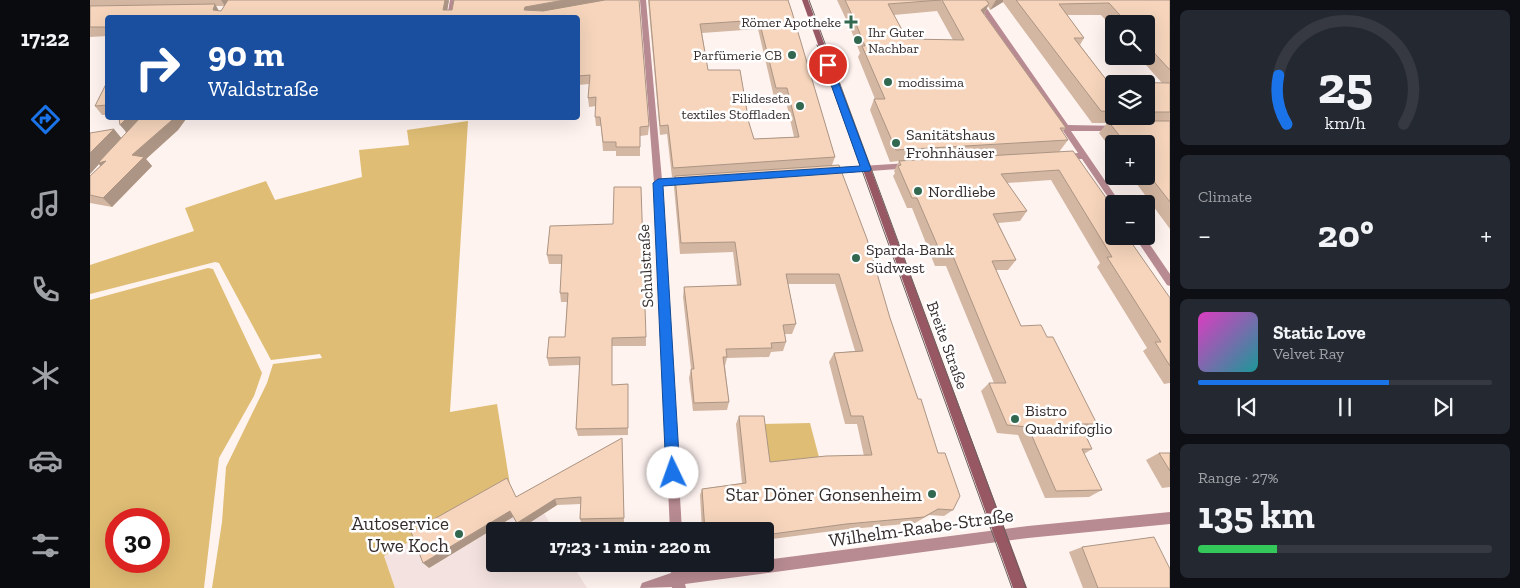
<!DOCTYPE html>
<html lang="en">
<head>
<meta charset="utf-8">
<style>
  body { margin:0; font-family:"Zilla Slab",serif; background:#242831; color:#f1f3f6; height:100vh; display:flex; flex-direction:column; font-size:19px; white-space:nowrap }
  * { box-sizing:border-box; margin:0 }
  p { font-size:16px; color:#9ea1a6 }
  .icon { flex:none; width:28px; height:28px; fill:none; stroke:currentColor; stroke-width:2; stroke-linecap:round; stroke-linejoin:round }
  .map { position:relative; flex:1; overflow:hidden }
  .details { display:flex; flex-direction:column; gap:10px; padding:10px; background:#0d0f14; width:350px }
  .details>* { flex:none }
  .top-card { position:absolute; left:15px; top:15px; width:475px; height:105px; border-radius:5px; box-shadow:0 5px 20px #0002; background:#1a4fa0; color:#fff; overflow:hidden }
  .controls { position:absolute; left:1015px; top:15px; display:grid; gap:10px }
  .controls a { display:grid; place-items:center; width:50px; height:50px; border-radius:5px; background:#171b24; box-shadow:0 5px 20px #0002; font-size:25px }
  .speed { position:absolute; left:15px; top:508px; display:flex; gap:10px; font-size:25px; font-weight:700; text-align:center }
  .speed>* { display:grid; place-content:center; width:65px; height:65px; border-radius:50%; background:#171b24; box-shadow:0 5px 20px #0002; line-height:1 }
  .speed .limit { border:8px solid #d22; background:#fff; color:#111 }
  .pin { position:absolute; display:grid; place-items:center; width:42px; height:42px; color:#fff; margin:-21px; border:2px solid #fff; border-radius:50%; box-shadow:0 1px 5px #0007 }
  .me { position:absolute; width:55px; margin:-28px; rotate:357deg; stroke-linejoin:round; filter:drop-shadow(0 0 4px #0008) }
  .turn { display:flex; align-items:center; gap:18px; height:105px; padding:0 20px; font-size:22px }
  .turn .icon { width:65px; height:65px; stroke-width:2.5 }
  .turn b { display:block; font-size:35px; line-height:42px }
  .big { font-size:38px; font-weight:700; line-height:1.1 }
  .details .widget { flex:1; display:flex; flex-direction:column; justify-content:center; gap:8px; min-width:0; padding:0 18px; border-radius:8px; background:#242831 }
  .details .dial { align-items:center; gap:0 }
  .dial svg { height:130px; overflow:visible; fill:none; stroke:#363941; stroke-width:7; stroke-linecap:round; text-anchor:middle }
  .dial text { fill:#f1f3f6; stroke:none }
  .song { display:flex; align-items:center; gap:15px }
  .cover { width:60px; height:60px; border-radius:8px; background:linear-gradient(135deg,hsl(310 70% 55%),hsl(180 70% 35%)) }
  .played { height:5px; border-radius:2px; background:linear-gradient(90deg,#1a73e8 65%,#363941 65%) }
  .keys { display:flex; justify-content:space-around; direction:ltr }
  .heat { display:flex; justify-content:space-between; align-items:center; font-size:28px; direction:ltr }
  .charge { height:8px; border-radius:4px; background:linear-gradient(90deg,#34c759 27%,#363941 0) }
  .trip { position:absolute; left:396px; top:522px; width:288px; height:50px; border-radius:5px; background:#171b24; box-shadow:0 5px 20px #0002; font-weight:700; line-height:50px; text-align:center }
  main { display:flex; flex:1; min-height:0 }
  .tab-bar { display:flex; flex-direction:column; width:90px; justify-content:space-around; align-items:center; background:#090b0e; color:#9ea1a6 }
  .tab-bar .icon { width:35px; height:35px }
  .tab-bar .on { color:#1a73e8 }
  .tab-bar b { font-size:22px; color:#f1f3f6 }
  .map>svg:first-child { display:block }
  .built { fill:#f3e2df }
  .green { fill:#dfbd75; fill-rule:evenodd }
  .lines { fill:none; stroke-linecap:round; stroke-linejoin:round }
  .minor { fill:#b88b92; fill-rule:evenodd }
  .secondary { fill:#975763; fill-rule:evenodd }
  .tram { stroke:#6a615f; stroke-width:1 }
  .wall { fill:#d4b7a2; fill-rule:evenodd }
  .shaded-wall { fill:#ac9584 }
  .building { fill:#f6d5bc; stroke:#ac9584; fill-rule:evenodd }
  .route { fill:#1a73e8; stroke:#114b97 }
  .poi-dot { fill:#31684f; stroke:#fff; stroke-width:2 }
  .labels { text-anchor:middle; stroke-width:5; stroke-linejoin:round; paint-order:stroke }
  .far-poi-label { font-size:14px; fill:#362e2d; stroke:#fff; text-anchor:end }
  .poi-label { font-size:16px; fill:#362e2d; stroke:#fff; text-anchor:start }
  .street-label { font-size:16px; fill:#362e2d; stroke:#fff }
  .near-poi-label { font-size:19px; fill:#362e2d; stroke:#fff; text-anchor:end }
  .near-street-label { font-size:19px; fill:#362e2d; stroke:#fff }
</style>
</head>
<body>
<main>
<nav class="tab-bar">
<b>17:22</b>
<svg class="icon on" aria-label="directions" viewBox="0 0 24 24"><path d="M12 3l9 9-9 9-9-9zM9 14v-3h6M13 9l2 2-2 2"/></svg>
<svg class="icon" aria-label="music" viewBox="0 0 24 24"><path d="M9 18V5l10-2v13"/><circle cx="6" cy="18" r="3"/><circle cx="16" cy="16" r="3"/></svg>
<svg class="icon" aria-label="phone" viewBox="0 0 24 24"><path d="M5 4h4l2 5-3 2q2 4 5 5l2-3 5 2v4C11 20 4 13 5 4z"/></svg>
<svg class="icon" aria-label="climate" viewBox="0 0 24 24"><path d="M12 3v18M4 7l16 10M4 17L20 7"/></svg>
<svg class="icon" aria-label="car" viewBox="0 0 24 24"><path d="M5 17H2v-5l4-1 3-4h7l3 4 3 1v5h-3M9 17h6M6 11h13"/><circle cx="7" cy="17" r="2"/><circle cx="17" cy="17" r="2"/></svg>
<svg class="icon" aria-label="filters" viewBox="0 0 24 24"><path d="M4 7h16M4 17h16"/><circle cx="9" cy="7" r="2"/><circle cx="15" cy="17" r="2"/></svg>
</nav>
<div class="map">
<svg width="1080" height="588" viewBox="0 0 1080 588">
  <rect width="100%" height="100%" fill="#fff3f0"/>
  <!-- built -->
  <path class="built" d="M420 485 429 503 444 495 464 531H405V564H482L497 588H305L294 556Z"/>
  <!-- green -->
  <g class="green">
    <path d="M378 121 360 412 407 404 420 485 294 556 305 588H122L132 522 136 467 177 383 183 364 232 358 230 354 181 360 129 263 125 262 0 294V265L104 231 95 208 176 181 185 200 272 177 269 150 319 145 317 130Z"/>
    <path d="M118 268 123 269 172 373 164 396 129 458 114 588H0V300ZM26 519H69V561H26Z"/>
    <path d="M720 423 730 461 676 469 671 424Z"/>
  </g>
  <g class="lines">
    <!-- minor -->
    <g class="minor">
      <path d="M360 0H366L363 18H357Z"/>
      <path d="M550 0H556L572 180 597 178 601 181 597 184 572 186 592 531H580L564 183Z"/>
      <path d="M885 0H891L978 125 1030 126V130L1027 131H981L1031 204H1024V206L992 159H970V155L988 153Z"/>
      <path d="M819 163 822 164V168L739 174 735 171 739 168Z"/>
      <path d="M1044 236H1054L1080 274V286L1077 285Z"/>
      <path d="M1080 512V524L938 538 595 584 596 588H582V587L550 588 552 583 581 573 580 564H594V570L646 564H675V560L938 526Z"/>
    </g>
    <!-- secondary -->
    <path class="secondary" d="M712 0H718L937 588H923Z"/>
    <!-- tram -->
    <g class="tram">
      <path d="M719 0 936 588"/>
      <path d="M727 45 922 588"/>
    </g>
  </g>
  <!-- wall -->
  <g class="wall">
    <path d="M0 0H359L357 10 549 0 559 126 558 135 550 136V156H526V151H513L511 126H506L505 117 506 106 499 107 498 98 499 84 488 85V18H18V36L0 37ZM126 6H134L131 11H129Z"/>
    <path d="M558 0H698L745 157 742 165 800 318 863 510 854 516 839 515 825 523 750 530 675 540V531H612L610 495 612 489 652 483 646 424 649 416 680 462 774 456 767 424H755L739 362 744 353 765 351 745 284H698L706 324 702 334H695L696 342 693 351 681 352 679 357 637 358 635 366 639 402 637 410 603 411 599 378 601 369 593 297 594 287 647 285 643 252 590 254 584 187V177H582L577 134 570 135ZM668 29 684 97H695L704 137 664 139 659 123 618 70 612 33Z"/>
    <path d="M747 0H1080V229L1041 176H1056V144H1024V153L1009 133 1017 123H1002L913 2 900 10 898 6 894 14 976 128 972 132 978 140 969 152 983 151 1046 242 1043 245 1080 298V383L1074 384 1053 351 1057 348 1007 267 1010 263 961 180 917 183 937 211 930 221 908 223 926 260 918 270H906L931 326 1007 424 995 431H994L1002 449 994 454 1012 490 999 497 955 498 928 435 907 433 891 391 899 383H904L856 266H845L822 208H817L803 176 805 173 804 171 809 161 800 162 780 110 784 99H785L768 57 770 53 761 30ZM847 11 863 40 817 39 804 15ZM977 15H1011L1024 29V24H1056V56H1048L1072 83 1018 82 990 45 994 38ZM1024 84H1056V116H1024Z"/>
    <path d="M18 80V115H12L5 106Z"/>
    <path d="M29 118H117L96 119 88 130 56 159 62 166 22 207 0 203V176L10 166 9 164 0 174V133L31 138 36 133Z"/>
    <path d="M460 226 556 337V346H522V385L538 384V435L488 436 486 429 490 365 459 366 457 358 475 337 477 302H471L470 293 472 264H459L457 255Z"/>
    <path d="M532 438 534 523 492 525 490 519 491 504 467 505 430 529 423 517 339 568 426 497Z"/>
    <path d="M1069 453H1080V487L1072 488 1056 460Z"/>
    <path d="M992 547 1080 588H993L979 552Z"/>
  </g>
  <!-- shaded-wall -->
  <g class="shaded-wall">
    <path d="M131 0H140L135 6Z"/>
    <path d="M355 0H359L356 18 353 10Z"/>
    <path d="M474 0H522L437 16 434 10 435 7Z"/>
    <path d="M906 0H913V2L900 10Z"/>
    <path d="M125 4 130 13 123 10Z"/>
    <path d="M899 4 893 15 891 10Z"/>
    <path d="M37 118H53L38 134 30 125Z"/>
    <path d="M84 118H95L96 119 88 130 56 159 62 166 22 207 13 198 42 155Z"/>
    <path d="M24 129 33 140 16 161V172L9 164 0 174V153Z"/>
    <path d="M465 499 467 505 430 529 427 523Z"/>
    <path d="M420 511 423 517 339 568 333 563Z"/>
  </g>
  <!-- building -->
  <g class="building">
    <path d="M138 0H355L353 10H362L364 0H474L435 7 434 10 453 11 515 0H549L559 126 550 127V147H526V142H513L510 117H505L506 97 498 98 500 75 488 76V18H18V27H0V6L125 4 123 10 131 11Z"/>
    <path d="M559 0H698L702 12 745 157 583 168 578 125 570 126ZM669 20 686 88H697L709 137 664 139 659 123 650 70H618L610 24Z"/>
    <path d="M755 0H851L798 4 817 39 874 40 852 0H896L899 4 891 10 976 128H970L978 140 806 150 784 99H795L772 46H775L764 19Z"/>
    <path d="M926 0H1080V70L1056 44V24H1038L1019 3 969 4 994 38H984L1018 82 1080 83V112H1056V84H1024V112L1011 111Z"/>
    <path d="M18 80V105L5 106Z"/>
    <path d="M29 118H37L30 125Z"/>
    <path d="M50 118H84L81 121 42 155 54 157 13 198 0 195V176L16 161 8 163Z"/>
    <path d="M1018 121H1080V202L1056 171V144H1036Z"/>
    <path d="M24 129 0 153V133Z"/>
    <path d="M983 151 1024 209V236H1042L1046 242H1041L1080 298V366L1065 342H1071L1017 257H1022L969 170 911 174 937 211 903 214 926 260 902 261 931 326 951 325 957 337H963L1007 424H990L1002 449H992L1012 490 966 491 938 427 917 425 899 383H916L898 341 863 256H852L827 198H822L808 166 811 165 809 161Z"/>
    <path d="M749 165 777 239 800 318 828 399H831L848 453H855L870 496 863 510 848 509 834 517 756 524 675 535V531H615L612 489 656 483 649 416H674L680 462 736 456 782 455 773 416H761L744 353 773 351 749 274H696L706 324 693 325 696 342 681 343 682 348 636 349 637 357H633L639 402 604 403 601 369H604L594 287 651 285 645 242 591 243 585 176Z"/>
    <path d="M524 187H551L556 337 522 338V385L538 384V428L486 429 490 357 457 358 459 337H475L478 293H470L472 255H457L460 226 523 224Z"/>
    <path d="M532 438 534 518 490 519 491 497 465 499 427 523 420 511 333 563 321 532 417 478 426 497Z"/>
    <path d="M1069 453H1080V471Z"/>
    <path d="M1064 537 1080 569V588H1008L992 547Z"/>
  </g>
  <!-- route -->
  <path class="route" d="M738 62 742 65 781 169 780 171 573 186 590 473 588 478 583 480 578 478 576 473 563 183 568 179 770 166 734 65Z"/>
  <!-- markers -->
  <g class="poi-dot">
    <path d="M758.5 14.5h5v5h5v5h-5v5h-5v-5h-5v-5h5z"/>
    <circle cx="768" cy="40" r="5"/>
    <circle cx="702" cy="55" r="5"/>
    <circle cx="798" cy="82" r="5"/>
    <circle cx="710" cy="106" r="5"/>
    <circle cx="806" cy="143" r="5"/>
    <circle cx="828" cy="191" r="5"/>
    <circle cx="766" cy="258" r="5"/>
    <circle cx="925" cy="419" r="5"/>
    <circle cx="842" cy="494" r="5"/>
    <circle cx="369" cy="534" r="5"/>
  </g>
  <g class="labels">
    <!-- far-poi labels -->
    <g class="far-poi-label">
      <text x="751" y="27">Römer Apotheke</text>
      <text x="778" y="37" text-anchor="start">Ihr Guter<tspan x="778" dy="16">Nachbar</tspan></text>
      <text x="692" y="60">Parfümerie CB</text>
      <text x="808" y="87" text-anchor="start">modissima</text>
      <text x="700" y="103">Filideseta<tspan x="700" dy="16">textiles Stoffladen</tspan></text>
    </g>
    <!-- poi labels -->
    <g class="poi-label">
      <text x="816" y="140">Sanitätshaus<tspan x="816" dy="18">Frohnhäuser</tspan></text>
      <text x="838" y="197">Nordliebe</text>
      <text x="776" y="255">Sparda-Bank<tspan x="776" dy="18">Südwest</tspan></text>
      <text x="935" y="416">Bistro<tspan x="935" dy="18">Quadrifoglio</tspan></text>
    </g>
    <!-- street labels -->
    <g class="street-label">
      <text transform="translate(555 266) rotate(-93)" y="6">Schulstraße</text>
      <text transform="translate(858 345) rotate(70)" y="6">Breite Straße</text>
    </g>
    <!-- near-poi labels -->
    <g class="near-poi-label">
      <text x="832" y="501">Star Döner Gonsenheim</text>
      <text x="359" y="530">Autoservice<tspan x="359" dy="22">Uwe Koch</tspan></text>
    </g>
    <!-- near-street labels -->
    <g class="near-street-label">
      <text transform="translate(831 527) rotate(-8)" y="7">Wilhelm-Raabe-Straße</text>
    </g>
  </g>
</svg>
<div class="controls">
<a><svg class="icon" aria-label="search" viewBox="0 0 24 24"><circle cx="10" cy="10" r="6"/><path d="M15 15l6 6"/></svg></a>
<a><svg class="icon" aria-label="layers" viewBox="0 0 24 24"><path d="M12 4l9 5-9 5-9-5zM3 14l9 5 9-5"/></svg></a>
<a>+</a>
<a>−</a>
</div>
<div class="speed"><div class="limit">30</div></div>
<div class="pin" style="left:738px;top:65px;background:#d93025"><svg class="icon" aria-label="arrive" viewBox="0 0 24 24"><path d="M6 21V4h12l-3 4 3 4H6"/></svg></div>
<svg class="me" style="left:583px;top:473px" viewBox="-20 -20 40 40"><circle r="19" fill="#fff"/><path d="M0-13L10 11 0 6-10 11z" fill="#1a73e8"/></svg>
<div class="trip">17:23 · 1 min · 220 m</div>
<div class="top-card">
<div class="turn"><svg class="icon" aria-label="right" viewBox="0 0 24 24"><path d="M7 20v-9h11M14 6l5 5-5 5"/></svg><div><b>90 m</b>Waldstraße</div></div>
</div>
</div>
<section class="details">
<div class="widget dial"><svg viewBox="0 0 100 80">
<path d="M14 69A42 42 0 1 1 86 69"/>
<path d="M14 69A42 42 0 0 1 9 39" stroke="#1a73e8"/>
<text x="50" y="56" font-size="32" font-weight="700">25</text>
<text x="50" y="72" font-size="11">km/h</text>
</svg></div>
<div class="widget"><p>Climate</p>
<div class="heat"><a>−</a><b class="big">20°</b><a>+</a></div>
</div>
<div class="widget">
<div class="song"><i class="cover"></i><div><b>Static Love</b><p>Velvet Ray</p></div></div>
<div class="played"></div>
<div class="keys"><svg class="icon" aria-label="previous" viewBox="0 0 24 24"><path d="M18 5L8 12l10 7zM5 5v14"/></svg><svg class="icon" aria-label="pause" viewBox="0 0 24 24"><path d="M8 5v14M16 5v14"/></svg><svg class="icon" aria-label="next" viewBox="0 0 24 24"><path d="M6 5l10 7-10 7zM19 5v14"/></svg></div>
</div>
<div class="widget"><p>Range · 27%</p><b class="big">135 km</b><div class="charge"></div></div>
</section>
</main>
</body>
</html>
